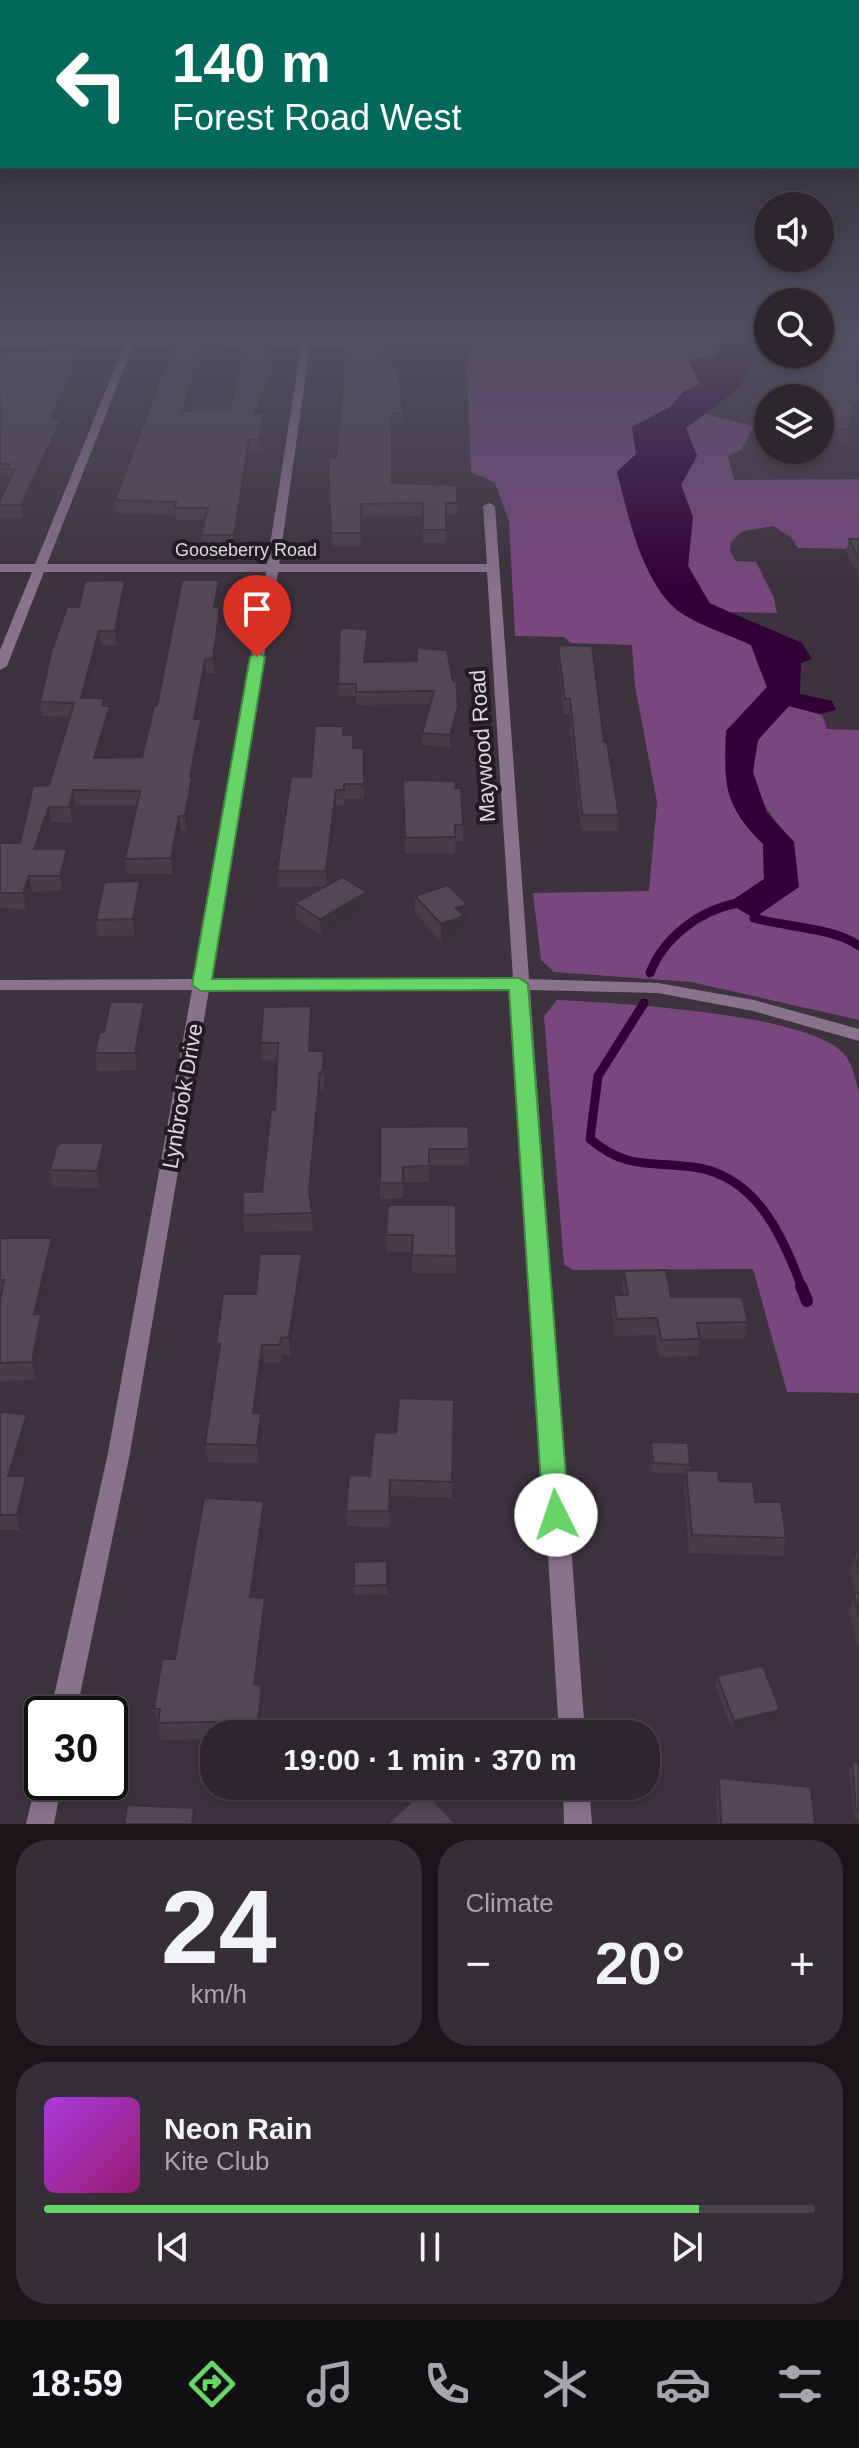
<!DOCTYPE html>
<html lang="en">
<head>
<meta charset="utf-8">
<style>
  body { margin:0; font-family:Helvetica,sans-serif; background:#362e36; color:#f1f3f6; height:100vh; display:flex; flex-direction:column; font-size:30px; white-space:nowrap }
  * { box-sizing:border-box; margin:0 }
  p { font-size:26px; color:#a7a5aa }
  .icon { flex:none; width:44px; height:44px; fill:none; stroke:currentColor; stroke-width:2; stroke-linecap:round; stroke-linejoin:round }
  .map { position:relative; height:1824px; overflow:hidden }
  .drawer { display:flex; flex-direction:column; gap:16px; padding:16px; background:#191519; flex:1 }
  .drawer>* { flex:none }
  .banner { position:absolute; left:0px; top:0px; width:860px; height:168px; box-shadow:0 4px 12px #0003,0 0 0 2px #49434a; background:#00695c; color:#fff; overflow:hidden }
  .tools { position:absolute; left:754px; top:192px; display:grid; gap:16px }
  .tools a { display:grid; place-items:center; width:80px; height:80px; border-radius:50%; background:#2e262e; box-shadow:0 4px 12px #0003,0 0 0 2px #49434a; font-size:40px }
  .speed { position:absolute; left:24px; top:1696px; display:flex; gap:16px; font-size:40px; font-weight:700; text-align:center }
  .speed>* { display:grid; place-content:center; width:104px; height:104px; border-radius:50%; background:#2e262e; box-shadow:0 4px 12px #0003,0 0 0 2px #49434a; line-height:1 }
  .speed .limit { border:4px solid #111; border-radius:12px; background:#fff; color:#111 }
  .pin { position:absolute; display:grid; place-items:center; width:68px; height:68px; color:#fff; margin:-82px -34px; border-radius:50% 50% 50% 0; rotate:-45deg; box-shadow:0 0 8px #0007 }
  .pin .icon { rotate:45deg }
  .me { position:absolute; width:88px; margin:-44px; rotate:356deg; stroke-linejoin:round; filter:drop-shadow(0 0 6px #0008) }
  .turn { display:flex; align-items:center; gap:28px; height:168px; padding:0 40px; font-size:36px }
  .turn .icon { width:104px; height:104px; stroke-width:2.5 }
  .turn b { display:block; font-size:56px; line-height:68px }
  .big { font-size:60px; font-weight:700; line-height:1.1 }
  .drawer .widget { flex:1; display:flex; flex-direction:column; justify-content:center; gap:12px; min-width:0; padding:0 28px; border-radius:32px; background:#362e36 }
  .drawer .dial { align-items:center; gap:0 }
  .dial b { font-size:104px; line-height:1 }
  .song { display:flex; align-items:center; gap:24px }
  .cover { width:96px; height:96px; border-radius:12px; background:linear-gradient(135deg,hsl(280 70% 55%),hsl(320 70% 35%)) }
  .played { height:8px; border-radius:4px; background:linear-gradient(90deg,#66d466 85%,#49434a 85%) }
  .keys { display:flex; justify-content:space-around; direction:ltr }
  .heat { display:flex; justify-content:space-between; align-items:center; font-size:44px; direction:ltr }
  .drawer .tiles { flex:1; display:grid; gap:16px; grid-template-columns:1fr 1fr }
  .widget:last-child { grid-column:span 2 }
  .trip { position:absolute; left:200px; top:1720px; width:460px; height:80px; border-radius:32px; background:#2e262e; box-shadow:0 4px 12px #0003,0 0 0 2px #49434a; font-weight:700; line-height:80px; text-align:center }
  .tab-bar { display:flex; height:128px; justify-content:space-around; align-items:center; background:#120f12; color:#a7a5aa }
  .tab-bar .icon { width:56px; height:56px }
  .tab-bar .active { color:#66d466 }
  .tab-bar b { font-size:36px; color:#f1f3f6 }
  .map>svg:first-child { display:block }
  .green { fill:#78477d }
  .water { fill:#320037 }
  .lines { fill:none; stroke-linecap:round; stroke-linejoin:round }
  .stream-far1 { stroke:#320037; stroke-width:9 }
  .stream { stroke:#320037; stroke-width:12 }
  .street { fill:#8a718c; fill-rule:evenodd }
  .wall { fill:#473d47 }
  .shaded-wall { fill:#39323a }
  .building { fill:#524753; stroke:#39323a; stroke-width:2 }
  .route { fill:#66d466; stroke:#428a42; stroke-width:2 }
  .labels { text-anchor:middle; stroke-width:8; stroke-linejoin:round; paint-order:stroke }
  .far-street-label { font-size:18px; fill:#ddd6de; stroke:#211c21 }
  .street-label { font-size:22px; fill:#ddd6de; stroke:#211c21 }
</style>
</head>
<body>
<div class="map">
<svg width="859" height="1824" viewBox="0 0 859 1824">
  <rect width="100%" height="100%" fill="#3d323e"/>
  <!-- green -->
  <g class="green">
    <path d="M470 334H726L701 383 684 391 670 407 632 427 636 454 617 472C627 509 645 587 677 610 698 625 727 634 751 645L767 688 726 731C725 784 724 806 763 844L764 879 729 904 755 918 794 842C770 817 738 777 759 740 765 728 780 716 789 706L822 715 827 729 859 730V1020L691 982 554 972 541 960 533 893 649 891 657 802 635 686 632 645 571 643 564 637 515 636 509 521 495 483 471 472 467 369Z"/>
    <path d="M704 414 754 426 741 450 728 456 734 480 859 479V549L798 548 791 537 773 526 743 531 731 542 730 551 736 561 756 562 774 598 777 613 726 612 710 603 688 566 693 517 681 485 697 456 685 428Z"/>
    <path d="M557 1000C615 1003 805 1013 843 1053 853 1063 855 1079 859 1092V1393L787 1392 753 1269 573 1270 564 1265 544 1016Z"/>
  </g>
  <!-- water -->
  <path class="water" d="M726 334H767L738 389 686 428 697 456 681 485 693 517 688 566 709 603 802 643 812 659 801 663 800 694 832 701 836 710 820 714 789 706 758 740 753 772 767 813 794 842 799 887 754 918 728 903 764 879 763 844C723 804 724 785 726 731L767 687 751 645C731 635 688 622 674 607 639 573 629 517 617 472L636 454 632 427 670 407 684 391 700 384 688 360 716 356Z"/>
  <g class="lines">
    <!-- stream-far1 -->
    <g class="stream-far1">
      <path d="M756 910 754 918C785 927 836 928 859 946"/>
      <path d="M650 973C664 937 700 910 738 903"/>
      <path d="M644 1003 598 1076 590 1139C627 1170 649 1161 693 1167 756 1175 783 1236 802 1288"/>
    </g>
    <!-- stream -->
    <path class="stream" d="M801 1286 807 1301"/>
    <!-- street -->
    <g class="street">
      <path d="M303 334H311V340H365L370 343 365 346H310L279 564H487L483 506 489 503 495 506 529 979 658 983 754 1000 859 1029V1041L753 1011 658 993 530 990 585 1734H559L513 989 209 990 130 1453 76 1714H50L108 1453 192 990H0V980L194 979 266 572H44L7 666 0 670V650L32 572H0V564H35L124 346H0V340H302ZM133 346H301L267 564H47ZM278 572H487L513 979H210Z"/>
      <path d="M42 1772V1782H62L54 1824H26L36 1782Z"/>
      <path d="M563 1786H589L592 1824H564Z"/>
    </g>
  </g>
  <!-- wall -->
  <g class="wall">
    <path d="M2 334H28L26 337H3Z"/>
    <path d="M180 334H223L222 337H180Z"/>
    <path d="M360 334H384V363L403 413V425H392V483L457 485V515H446V543H423V516L361 517V546H332L328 458H336L361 337Z"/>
    <path d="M175 338 218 349 213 365 200 360 187 411 230 410 270 353 268 366H276L277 377 261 413H264V425L260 451H250L235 547H202L201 535 205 520H176L175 515 116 513 115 500 176 345Z"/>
    <path d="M858 346 859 392 856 417 853 416 847 443 825 441 824 450H820V409L824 369 819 368 820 357Z"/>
    <path d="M0 352 83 362 58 419 62 418 63 430 23 518H0V500L9 481V476H0Z"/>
    <path d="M849 539H859V578L846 552Z"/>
    <path d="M125 580 127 594 117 645H101L87 698 105 706H110L112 721 100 758 142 757 157 706 219 580 220 594 217 607 221 621 215 673H206L198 719 202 733 193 782 194 792 186 831H181L173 874H127L125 859 136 805H75L72 822H51L42 849 69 864 63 891 32 892 26 909 0 908V843H20L49 785 70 717 42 716 40 702 79 607Z"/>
    <path d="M368 641 366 662 417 661V648L458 707V719L450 748 422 745V733L431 704 356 705V696H339L338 684Z"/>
    <path d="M558 645 619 815 618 831H581L569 714H564L558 660Z"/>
    <path d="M344 726V735H353L354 748 365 763 364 799H345L344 805H336L327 885 367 892V909L321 935 296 919 295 903 324 886 278 887 277 871 311 777Z"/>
    <path d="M403 780 455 788 463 825V841H455V853L405 854Z"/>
    <path d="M415 896 468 921 464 923 463 933 441 941 415 913Z"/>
    <path d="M142 898 135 936H98L96 920Z"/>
    <path d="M146 1018 137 1070 97 1071 95 1053 104 1032Z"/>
    <path d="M312 1023 311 1051 325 1068 324 1089 320 1090 311 1202 313 1231 244 1232 243 1215 262 1192 275 1110 277 1060 262 1061 261 1043Z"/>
    <path d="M380 1127 469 1149V1165H429V1182H403V1198L380 1199Z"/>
    <path d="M106 1161 100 1188 53 1187 50 1170Z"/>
    <path d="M456 1205V1273H412V1252H387L386 1235Z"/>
    <path d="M0 1238 55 1256 42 1317 45 1332 36 1380 0 1381Z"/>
    <path d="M302 1254 303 1271 290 1355H282L281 1363H264L257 1413H261L262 1431 259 1463 208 1462 205 1444 218 1361 216 1344 256 1294Z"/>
    <path d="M624 1271 671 1297 748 1322 745 1339H700L698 1356 659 1357 655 1335 615 1336 612 1312 613 1295H624L622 1288Z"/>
    <path d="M454 1400 452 1498 390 1496 389 1527 347 1526 346 1511 370 1476 396 1433Z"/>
    <path d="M0 1412 31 1429 16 1476H26L29 1491 20 1530H0Z"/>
    <path d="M651 1442 690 1465V1470L719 1481 755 1502 786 1538 783 1556 689 1553 684 1488 686 1474 652 1473 650 1451Z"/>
    <path d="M264 1501 266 1519 254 1597 265 1598 266 1615 258 1684 262 1685 264 1702 261 1734H214V1739L161 1740 154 1709 175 1659Z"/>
    <path d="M855 1552H859V1647L857 1646 849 1610 855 1593 850 1570Z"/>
    <path d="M387 1561V1594L354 1595V1562Z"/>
    <path d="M717 1676 780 1710 778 1719 732 1730 715 1685Z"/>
    <path d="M852 1762 859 1763V1819L854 1818 849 1771Z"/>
    <path d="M719 1778 815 1824H717L716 1795Z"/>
  </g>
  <!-- shaded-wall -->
  <g class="shaded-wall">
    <path d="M217 338 218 349 213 365V354Z"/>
    <path d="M200 349V360L184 422 183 411Z"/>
    <path d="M82 350 83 362 54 427 52 415Z"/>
    <path d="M276 366 277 377 255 425V413Z"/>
    <path d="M264 413V425L260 451 259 440Z"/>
    <path d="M62 418 63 430 23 518 21 505Z"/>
    <path d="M249 440 250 451 235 547 234 535Z"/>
    <path d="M125 580 127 594 117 645 115 631Z"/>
    <path d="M219 580 220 594 215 621 214 607Z"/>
    <path d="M220 607 221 621 215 673 213 659Z"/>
    <path d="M368 629V641L364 674V662Z"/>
    <path d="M99 631 101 645 83 712 81 698Z"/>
    <path d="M205 660 206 673 195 733 194 719Z"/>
    <path d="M110 706 112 721 96 773 94 758Z"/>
    <path d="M458 707V719L450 748V735Z"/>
    <path d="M201 719 202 733 193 782 194 792 186 831 185 816 190 777Z"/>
    <path d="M73 790 75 805 72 822 70 807Z"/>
    <path d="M336 790V805L327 886 326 871Z"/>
    <path d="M49 807 51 822 36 864 34 849Z"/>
    <path d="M179 816 181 831 173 874 171 858Z"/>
    <path d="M67 849 69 864 63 891 60 876Z"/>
    <path d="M29 876 32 892 26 909 23 893Z"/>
    <path d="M140 881 142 898 135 936 133 919Z"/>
    <path d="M367 892V909L321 935 320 919Z"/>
    <path d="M468 905V921L464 923 463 933 441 941V924L456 908Z"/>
    <path d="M144 1002 146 1018 137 1070 135 1053Z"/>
    <path d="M311 1006 312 1023 310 1068 309 1051Z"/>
    <path d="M320 1072V1090L310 1208 309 1191Z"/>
    <path d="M104 1143 106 1161 100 1188 97 1171Z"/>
    <path d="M52 1238 55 1256 42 1317 45 1332 36 1380 32 1362 34 1314Z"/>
    <path d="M302 1254 303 1271 290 1355 289 1337Z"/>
    <path d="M262 1345 264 1363 255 1431 253 1413Z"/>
    <path d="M261 1413 262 1431 259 1463 257 1445Z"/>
    <path d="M27 1414 31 1429 11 1491 8 1476Z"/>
    <path d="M26 1476 29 1491 20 1530 17 1515Z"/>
    <path d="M264 1501 266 1519 252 1615 250 1597Z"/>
    <path d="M265 1598 266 1615 256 1702 254 1684Z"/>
    <path d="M262 1685 264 1702 260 1734 258 1721Z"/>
    <path d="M780 1710 778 1719 732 1730 734 1721Z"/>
    <path d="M194 1808 197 1824H192Z"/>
  </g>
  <!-- building -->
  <g class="building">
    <path d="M371 334H384L383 363H397L403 413H392V483L457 485V503H446V530H423V503L361 504V533H331L328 458H336L347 344 359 343V338Z"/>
    <path d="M831 334H859L855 346H859V392L858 404H855L849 430 827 428 826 437H820V416L825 357H820Z"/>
    <path d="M175 338H217L213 354 200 349 183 411 230 410 243 342H269L267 366H276L255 413H264L259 440H249L234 535H201L208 508H175L176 502 115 500 173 345H189Z"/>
    <path d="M82 350 52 415 53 419 62 418 21 505H0V500L15 469H7L10 464H0V352Z"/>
    <path d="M849 539H859V559Z"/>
    <path d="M125 580 115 631H99L81 698H104L102 706H110L94 758 142 757 154 706H157L182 580H219L214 607H220L213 659 205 660 194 719H201L190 777H192L185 816H179L171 858 125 859 140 791 73 790 70 807H49L34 849H67L60 876H29L23 893H0V843H20L33 786 49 785 74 703 40 702 51 652 67 607H79L85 581Z"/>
    <path d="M340 628 368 629 364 662 417 661V648L447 650 453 681H456L458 707 450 735 422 733 434 691 356 692V684H338Z"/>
    <path d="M558 645 592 646 604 742H607L619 815H582L570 699H565Z"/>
    <path d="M315 726H344L343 735H353V748H364V784H344V790H336L326 871H277L291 777H311Z"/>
    <path d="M403 780 456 781 455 788H461L463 825H455V837L405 838Z"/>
    <path d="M342 877 367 892 320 919 295 903Z"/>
    <path d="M140 881 133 919 96 920 104 882Z"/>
    <path d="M448 885 468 905 456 908 464 916 441 924 415 896Z"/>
    <path d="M110 1002H144L135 1053H95L99 1032H104Z"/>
    <path d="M311 1006 309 1051H324L323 1072H320L309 1191 312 1213 243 1215V1192H262L271 1110H275L278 1043H261L263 1007Z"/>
    <path d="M468 1126 469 1149H429V1166L403 1167V1183H380V1127Z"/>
    <path d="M61 1143H104L97 1171 50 1170 56 1147Z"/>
    <path d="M388 1205H456V1256L412 1255 413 1235H386Z"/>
    <path d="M0 1238H52L34 1314H41L32 1362 0 1363V1300L4 1280H0Z"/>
    <path d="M260 1254H302L289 1337 281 1338 280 1345H262L253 1413H261L257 1445 205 1444 220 1344H216L223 1294H256Z"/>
    <path d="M666 1270 671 1297H742L748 1322 697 1323 700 1339 661 1340 657 1318 617 1319 613 1295H628L624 1271Z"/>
    <path d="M399 1398 454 1400 452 1482 390 1480 389 1511H346L349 1475 370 1476 374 1432 396 1433Z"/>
    <path d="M0 1412 27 1414 8 1476H26L17 1515H0Z"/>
    <path d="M651 1442 688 1443 690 1465 653 1463Z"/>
    <path d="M686 1470 718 1471 719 1481 753 1482 755 1502H781L786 1538 692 1535Z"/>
    <path d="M204 1498 264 1501 250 1597 265 1598 254 1684 262 1685 258 1721 158 1723 160 1709H154L162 1659H175Z"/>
    <path d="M855 1552H859V1574Z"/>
    <path d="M387 1561V1585L354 1586V1562Z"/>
    <path d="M854 1593H859V1617Z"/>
    <path d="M763 1666 780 1710 734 1721 717 1676Z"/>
    <path d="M852 1762 859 1763V1810H856Z"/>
    <path d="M719 1778 811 1787 815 1824H721Z"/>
    <path d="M424 1790 456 1824H387Z"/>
    <path d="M127 1805 194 1808 192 1824H124Z"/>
  </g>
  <!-- sky -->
  <linearGradient id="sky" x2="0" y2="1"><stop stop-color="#221c22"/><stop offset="0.57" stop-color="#514f63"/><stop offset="1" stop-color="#514f63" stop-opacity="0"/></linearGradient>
  <rect width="859" height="589" fill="url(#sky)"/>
  <!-- route -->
  <path class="route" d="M257 652 265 657 212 979 519 978 528 984 569 1515 566 1524 556 1527 547 1524 543 1515 509 990 201 991 192 985 250 657Z"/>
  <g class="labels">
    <!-- far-street labels -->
    <g class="far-street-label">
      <text x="246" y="556">Gooseberry Road</text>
    </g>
    <!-- street labels -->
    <g class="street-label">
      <text transform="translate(482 746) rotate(-94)" y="8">Maywood Road</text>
      <text transform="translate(182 1096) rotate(-80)" y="8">Lynbrook Drive</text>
    </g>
  </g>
</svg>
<div class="tools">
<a><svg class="icon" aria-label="sound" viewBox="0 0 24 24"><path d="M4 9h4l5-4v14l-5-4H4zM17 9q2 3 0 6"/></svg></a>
<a><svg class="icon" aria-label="search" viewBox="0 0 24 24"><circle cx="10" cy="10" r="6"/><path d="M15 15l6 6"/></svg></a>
<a><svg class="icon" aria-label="layers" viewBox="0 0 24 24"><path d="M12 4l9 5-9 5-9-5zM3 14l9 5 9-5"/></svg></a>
</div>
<div class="speed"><div class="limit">30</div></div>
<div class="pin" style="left:257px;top:657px;background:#d93025"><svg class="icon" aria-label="arrive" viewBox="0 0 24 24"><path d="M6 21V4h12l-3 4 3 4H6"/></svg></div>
<svg class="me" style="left:556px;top:1515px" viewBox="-20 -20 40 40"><circle r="19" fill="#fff"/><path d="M0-13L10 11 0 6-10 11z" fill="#66d466"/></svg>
<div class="trip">19:00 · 1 min · 370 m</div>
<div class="banner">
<div class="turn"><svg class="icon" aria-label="left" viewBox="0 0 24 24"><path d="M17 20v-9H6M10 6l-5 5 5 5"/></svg><div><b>140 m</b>Forest Road West</div></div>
</div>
</div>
<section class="drawer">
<div class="tiles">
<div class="widget dial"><b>24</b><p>km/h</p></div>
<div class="widget"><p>Climate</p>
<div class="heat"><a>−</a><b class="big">20°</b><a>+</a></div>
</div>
<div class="widget">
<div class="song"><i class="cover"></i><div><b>Neon Rain</b><p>Kite Club</p></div></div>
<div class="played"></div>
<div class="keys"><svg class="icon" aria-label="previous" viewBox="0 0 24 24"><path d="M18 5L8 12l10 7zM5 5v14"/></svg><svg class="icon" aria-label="pause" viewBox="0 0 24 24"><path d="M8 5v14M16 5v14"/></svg><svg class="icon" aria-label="next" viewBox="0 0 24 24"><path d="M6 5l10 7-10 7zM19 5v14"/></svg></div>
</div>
</div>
</section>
<nav class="tab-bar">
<b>18:59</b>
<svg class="icon active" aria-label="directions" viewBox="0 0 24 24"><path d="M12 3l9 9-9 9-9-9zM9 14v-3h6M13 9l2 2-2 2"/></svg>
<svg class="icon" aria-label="music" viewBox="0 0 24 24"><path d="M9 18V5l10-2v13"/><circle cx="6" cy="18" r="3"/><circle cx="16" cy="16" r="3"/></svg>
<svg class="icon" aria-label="phone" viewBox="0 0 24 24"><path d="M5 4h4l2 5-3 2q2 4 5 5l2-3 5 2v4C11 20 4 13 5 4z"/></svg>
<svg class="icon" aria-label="climate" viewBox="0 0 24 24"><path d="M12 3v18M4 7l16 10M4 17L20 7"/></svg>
<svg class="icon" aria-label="car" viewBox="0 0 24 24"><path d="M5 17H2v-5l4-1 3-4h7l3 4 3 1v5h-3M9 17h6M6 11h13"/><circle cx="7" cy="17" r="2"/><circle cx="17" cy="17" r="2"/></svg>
<svg class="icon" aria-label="filters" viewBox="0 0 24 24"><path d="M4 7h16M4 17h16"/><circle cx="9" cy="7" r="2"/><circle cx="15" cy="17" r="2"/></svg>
</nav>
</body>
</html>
